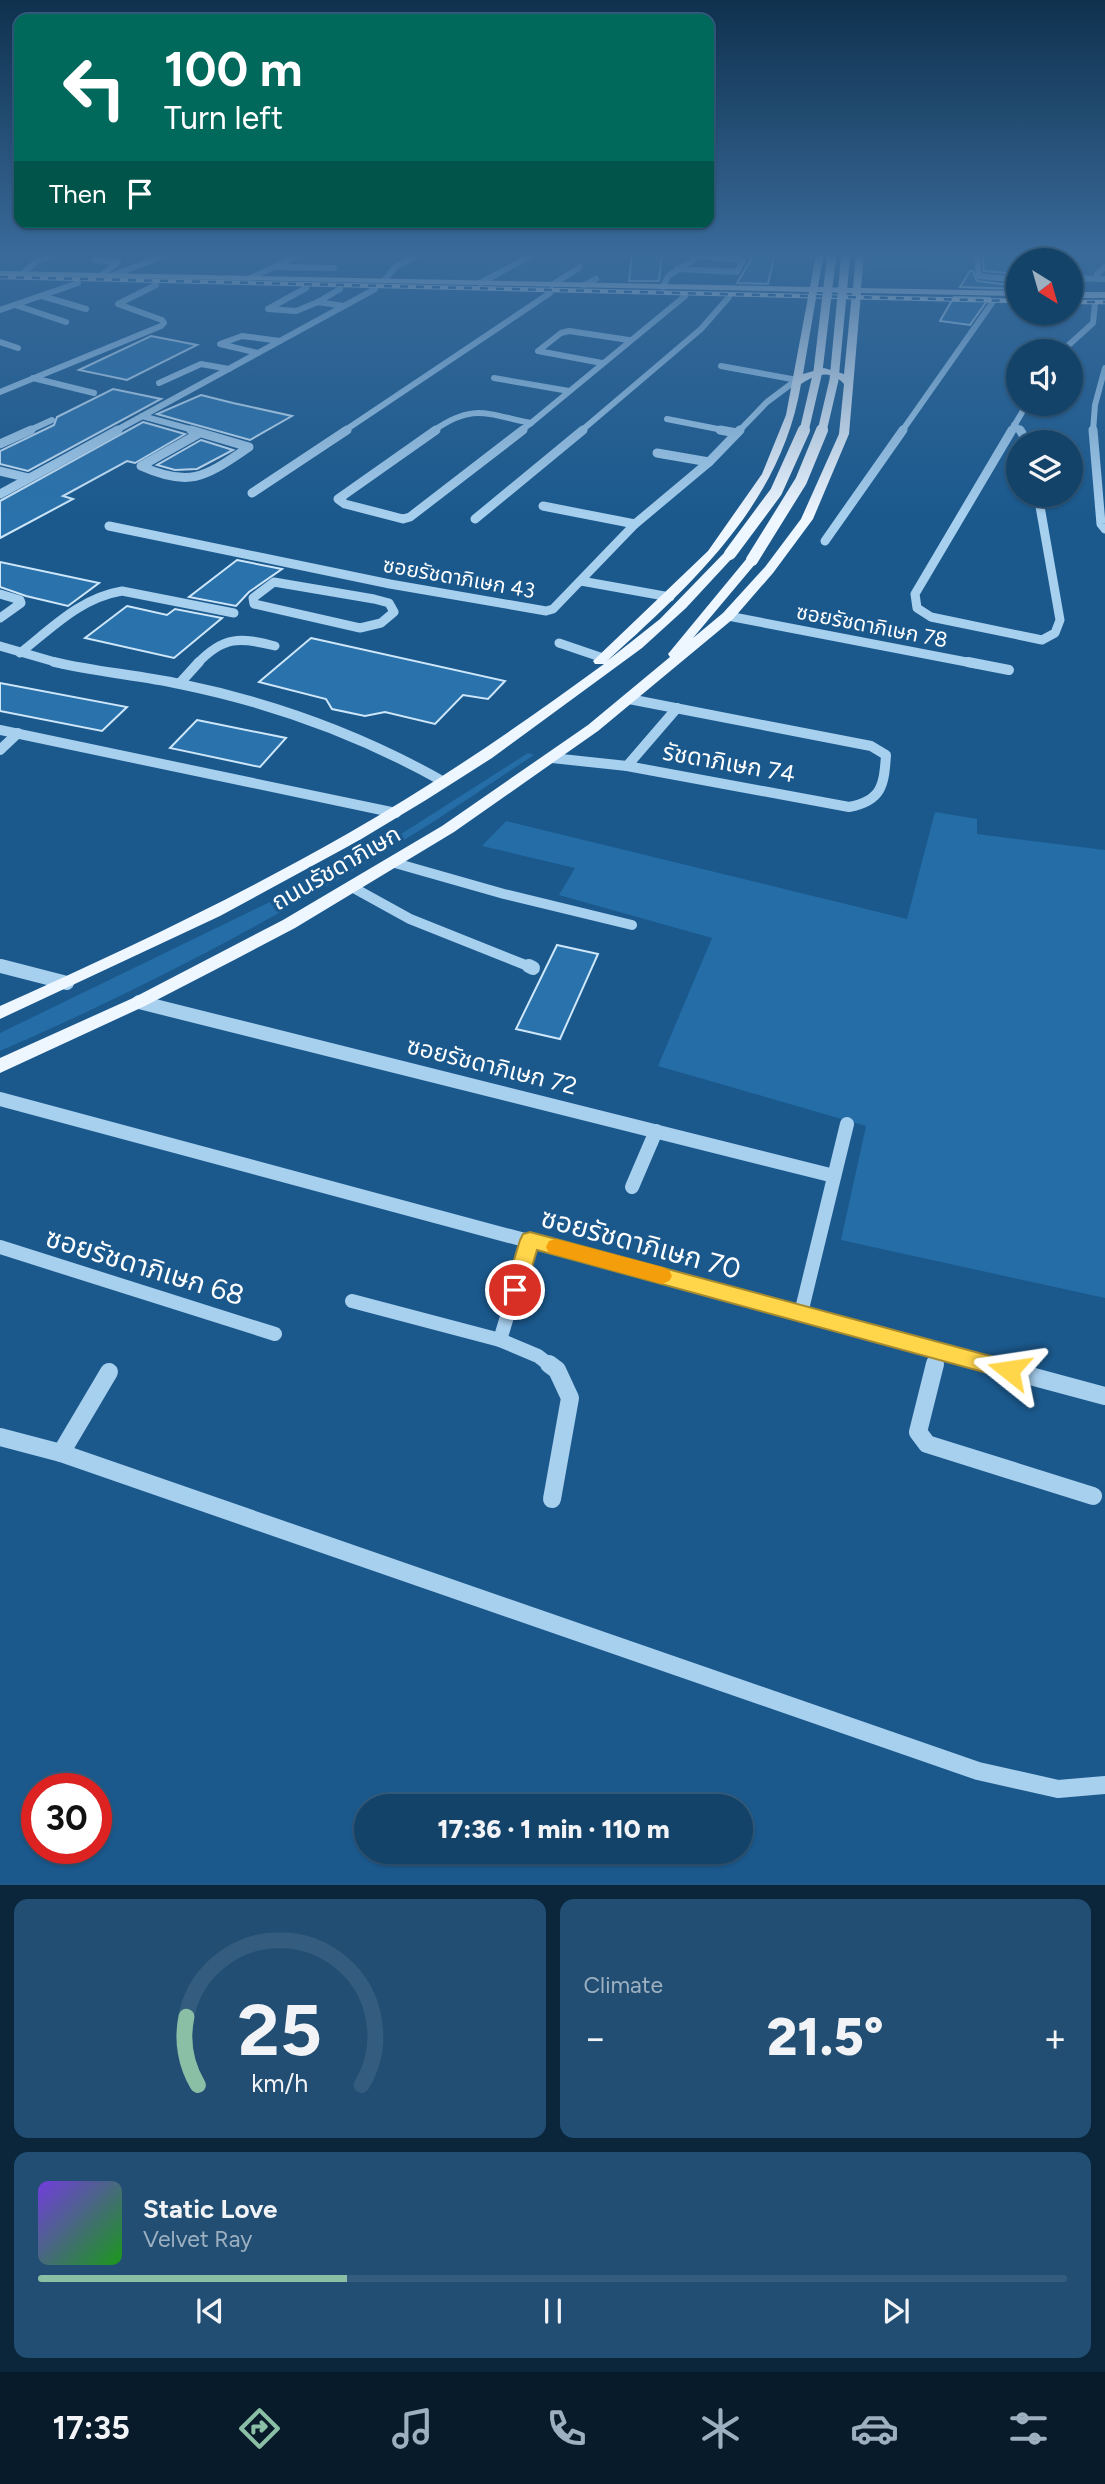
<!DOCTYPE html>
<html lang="en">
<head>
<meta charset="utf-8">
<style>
  body { margin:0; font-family:Figtree,"Noto Sans Thai",sans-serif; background:#214e72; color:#f1f3f6; height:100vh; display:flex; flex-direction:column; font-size:26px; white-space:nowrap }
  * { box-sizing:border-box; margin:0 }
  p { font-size:23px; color:#9db0c1 }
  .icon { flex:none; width:38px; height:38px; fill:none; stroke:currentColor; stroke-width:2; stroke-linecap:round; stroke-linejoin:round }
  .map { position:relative; height:1885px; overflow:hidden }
  .side { display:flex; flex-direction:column; gap:14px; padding:14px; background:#0b253a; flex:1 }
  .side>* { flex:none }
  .guide { position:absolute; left:14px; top:14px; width:700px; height:214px; border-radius:14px; box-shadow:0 2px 5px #0004,0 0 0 2px #335c7e; background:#00695c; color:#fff; overflow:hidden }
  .needle { width:46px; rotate:143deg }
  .controls { position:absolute; left:1006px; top:248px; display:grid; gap:14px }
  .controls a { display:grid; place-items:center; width:77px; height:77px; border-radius:50%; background:#14436a; box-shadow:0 2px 5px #0004,0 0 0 2px #335c7e; font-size:35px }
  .speed { position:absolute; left:21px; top:1773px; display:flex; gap:14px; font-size:35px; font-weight:700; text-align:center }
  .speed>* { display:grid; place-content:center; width:91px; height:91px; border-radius:50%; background:#14436a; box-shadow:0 2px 5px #0004,0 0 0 2px #335c7e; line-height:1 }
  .speed .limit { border:10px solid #d22; background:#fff; color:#111 }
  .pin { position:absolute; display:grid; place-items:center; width:60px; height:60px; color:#fff; margin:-30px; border:4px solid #fff; border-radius:50%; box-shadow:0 2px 7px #0007 }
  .me { position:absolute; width:77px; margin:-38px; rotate:285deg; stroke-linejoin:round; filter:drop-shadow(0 0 5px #0008) }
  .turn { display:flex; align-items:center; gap:24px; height:147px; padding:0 35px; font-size:32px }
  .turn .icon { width:91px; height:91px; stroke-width:2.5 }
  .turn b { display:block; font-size:49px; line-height:60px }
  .then { display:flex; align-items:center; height:66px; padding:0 35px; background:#0003; gap:14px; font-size:26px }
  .big { font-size:52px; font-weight:800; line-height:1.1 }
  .side .widget { flex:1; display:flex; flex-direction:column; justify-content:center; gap:10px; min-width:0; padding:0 24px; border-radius:14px; background:#214e72 }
  .side .dial { align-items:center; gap:0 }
  .dial svg { height:182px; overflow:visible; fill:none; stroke:#335c7e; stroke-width:7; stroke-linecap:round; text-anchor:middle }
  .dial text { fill:#f1f3f6; stroke:none }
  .song { display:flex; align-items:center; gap:21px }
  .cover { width:84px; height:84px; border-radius:10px; background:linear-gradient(135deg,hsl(260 70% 55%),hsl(120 70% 35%)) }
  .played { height:7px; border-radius:4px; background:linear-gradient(90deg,#8abfa5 30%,#335c7e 30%) }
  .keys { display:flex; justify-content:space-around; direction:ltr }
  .heat { display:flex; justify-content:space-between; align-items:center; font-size:38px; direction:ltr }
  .side .tiles { flex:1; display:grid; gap:14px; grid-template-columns:1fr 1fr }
  .widget:last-child { grid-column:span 2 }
  .trip { position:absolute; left:354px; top:1794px; width:399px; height:70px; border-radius:35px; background:#14436a; box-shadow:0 2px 5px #0004,0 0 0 2px #335c7e; font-weight:800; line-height:70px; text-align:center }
  .dock { display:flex; height:112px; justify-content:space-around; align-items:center; background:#081b2a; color:#9db0c1 }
  .dock .icon { width:49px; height:49px }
  .dock .selected { color:#8abfa5 }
  .dock b { font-size:32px; color:#f1f3f6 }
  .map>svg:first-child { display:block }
  .green { fill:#246da6 }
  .building { fill:#2a72ab; stroke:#cde6fa; stroke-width:2 }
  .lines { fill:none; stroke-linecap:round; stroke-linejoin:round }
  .minor-far4 { stroke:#a7cfee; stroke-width:6 }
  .minor-far3 { stroke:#a7cfee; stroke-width:9 }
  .minor-far2 { stroke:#a7cfee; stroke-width:10 }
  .minor-far1 { stroke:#a7cfee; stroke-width:14 }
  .minor { stroke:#a7cfee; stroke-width:18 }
  .major { fill:#eef6ff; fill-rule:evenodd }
  .rail-casing { stroke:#fff; stroke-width:4.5 }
  .rail { stroke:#1b598d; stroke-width:2.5; stroke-dasharray:8; stroke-linecap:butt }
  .major-bridge-far1 { stroke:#eef6ff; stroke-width:9 }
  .major-bridge { stroke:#eef6ff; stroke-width:12 }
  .route { fill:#ffd54a; stroke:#a68a30; stroke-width:2 }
  .slow { fill:#f59e0b }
  .labels { text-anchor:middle; stroke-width:7; stroke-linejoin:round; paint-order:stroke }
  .far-street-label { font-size:21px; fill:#fff; stroke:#1b598d }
  .street-label { font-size:24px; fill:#fff; stroke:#1b598d }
  .near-street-label { font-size:28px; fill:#fff; stroke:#1b598d }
</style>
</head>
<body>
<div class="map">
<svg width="1105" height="1886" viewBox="0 0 1105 1886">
  <rect width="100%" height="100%" fill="#1b598d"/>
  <!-- green -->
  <g class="green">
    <path d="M870 253H971L966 271 869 269Z"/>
    <path d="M528 753 534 755C488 785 443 817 396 845 269 922 137 992 0 1051V1033L280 897 340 873Z"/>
    <path d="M935 812 977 819V834L1105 850V1298L841 1240 866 1126 658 1066 712 938 559 895 575 868 482 846 506 821 907 919Z"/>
  </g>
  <!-- building -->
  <g class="building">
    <path d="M632 253H662L659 281H629Z"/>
    <path d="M755 253H775L768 284 737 283Z"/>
    <path d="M982 253H1018V274L984 271Z"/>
    <path d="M970 271H973L977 281 1018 286V289L960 287Z"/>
    <path d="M954 297 989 298 970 325 940 321Z"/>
    <path d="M151 336 197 345 127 380 79 370Z"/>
    <path d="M113 389 161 399 28 471 0 464V451L54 425 57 417Z"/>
    <path d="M201 395 233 403 292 416 250 440 157 414Z"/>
    <path d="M143 422 185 434 135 463 127 461 63 496 73 499 0 538V501Z"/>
    <path d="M201 440 233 450 197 469 175 470 157 465Z"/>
    <path d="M237 560 282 569 249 592 236 606 189 597Z"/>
    <path d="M0 562 99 583 68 606 26 596 0 587Z"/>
    <path d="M127 606 167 615 175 609 222 618 174 658 85 638Z"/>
    <path d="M311 638 505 681 488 699 463 695 435 724 385 712 365 716 332 709 326 699 259 682Z"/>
    <path d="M0 683 127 707 102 731 0 711Z"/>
    <path d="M197 720 286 738 260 767 170 748Z"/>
    <path d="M557 945 598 954 560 1039 516 1029Z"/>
  </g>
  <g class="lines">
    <!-- minor-far4 -->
    <g class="minor-far4">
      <path d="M976 253 979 276 1018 280"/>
      <path d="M94 260 118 262 101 276"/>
      <path d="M278 267 334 268"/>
      <path d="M677 269 737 272 743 260 700 256"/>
      <path d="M22 274 37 261 60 253"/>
      <path d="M111 276 171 253"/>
      <path d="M1071 278 1105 279"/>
      <path d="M248 279 304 253"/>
      <path d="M1097 279V274L1105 267"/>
      <path d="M384 281 395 267 421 253"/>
      <path d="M480 283 536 253"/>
      <path d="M552 285 580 267"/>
      <path d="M584 285 596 279"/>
      <path d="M663 287 668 276 700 256 680 253"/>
      <path d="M306 288 268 309 296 311 318 302 344 306"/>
      <path d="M42 296 86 309"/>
      <path d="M318 302 340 289"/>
      <path d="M15 305 66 322"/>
      <path d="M0 310 78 283"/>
      <path d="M0 342 18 348"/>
      <path d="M1061 352 1093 323 1095 304"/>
      <path d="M258 353 220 344 242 336 280 341"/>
      <path d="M602 363 538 351 561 333 569 331 629 340"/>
      <path d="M721 366 797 380"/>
      <path d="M33 378 94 393"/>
      <path d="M494 378 569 391"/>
      <path d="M159 383 201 364 229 369"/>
      <path d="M0 392 161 326 164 323 162 320 118 304 156 285"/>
      <path d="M142 416 197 431"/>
      <path d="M667 419 728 431"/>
      <path d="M531 423 685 296"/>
      <path d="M1014 425 1022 431"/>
      <path d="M28 431 52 420"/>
      <path d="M115 431 375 289"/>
      <path d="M344 431 550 293"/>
      <path d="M433 431C473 403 486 414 531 423"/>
      <path d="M520 431 531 423"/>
      <path d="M581 431 701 329 729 297"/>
      <path d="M739 431 767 402 799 378"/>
      <path d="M902 431 992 303"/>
      <path d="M1011 431 1027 404"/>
      <path d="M1093 431 1095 405 1105 368"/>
    </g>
    <!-- minor-far3 -->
    <g class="minor-far3">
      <path d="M191 430 249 447C207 475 192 489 141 466L198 434"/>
      <path d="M436 430 338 499 345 504 403 519 410 517 523 430"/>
      <path d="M720 430 737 433"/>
      <path d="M1012 430 915 594 917 608 931 617 1042 640 1055 633 1060 620 1038 495"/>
      <path d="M1020 430 1028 443"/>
      <path d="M1093 430 1101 524 1105 529"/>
      <path d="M0 444 31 430"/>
      <path d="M657 453 709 462"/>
      <path d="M0 471 29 478"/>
      <path d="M252 493 347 430"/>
      <path d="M0 494 118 430"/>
      <path d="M543 506 635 524"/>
      <path d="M475 519 583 430"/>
      <path d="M109 526 390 584 546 611 553 609 635 524 709 462 740 430"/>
      <path d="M825 541 903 430"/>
      <path d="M581 581 670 597"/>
      <path d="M274 582 374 599 389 603 394 612 381 623 360 628 254 604 253 598Z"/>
      <path d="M0 594 20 600 21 603 0 618"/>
      <path d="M728 616 977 664"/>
      <path d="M559 643 603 658"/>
      <path d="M0 646 62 664"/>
      <path d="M20 653C52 628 80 598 122 591L234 613"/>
      <path d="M197 664C223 636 240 637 275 646"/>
    </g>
    <!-- minor-far2 -->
    <g class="minor-far2">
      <path d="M54 662C96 672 139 675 180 684 273 703 361 735 444 782"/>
      <path d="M968 662 1009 670"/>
      <path d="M180 683 199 662"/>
      <path d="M0 730 396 813"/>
      <path d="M0 750 18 733"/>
      <path d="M552 758 627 766 849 807C882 801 884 785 886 755L871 746 629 699"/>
      <path d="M627 766 677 708"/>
      <path d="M395 863 504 894 632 925"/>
      <path d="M352 887 410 919 533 968"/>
      <path d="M0 966 8 968"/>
    </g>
    <!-- minor-far1 -->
    <g class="minor-far1">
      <path d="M1 966 67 983"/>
      <path d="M529 966 533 968"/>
      <path d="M139 1002 834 1176"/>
      <path d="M0 1099 993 1366"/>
      <path d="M632 1187 656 1131"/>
      <path d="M530 1240 500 1340 538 1356 551 1366"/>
      <path d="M0 1247 275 1334"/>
      <path d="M352 1301 500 1340"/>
      <path d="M801 1313 847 1124"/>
      <path d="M934 1366 938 1351"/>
    </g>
    <!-- minor -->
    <g class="minor">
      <path d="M549 1364 557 1370 570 1398 552 1499"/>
      <path d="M935 1364 918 1432 927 1444 1093 1496"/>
      <path d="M986 1364 1105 1396"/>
      <path d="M0 1437 61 1453 978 1771 1058 1789 1105 1785"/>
      <path d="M61 1453 109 1372"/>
    </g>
    <!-- major -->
    <g class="major">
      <path d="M816 253H824L818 287 853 288 856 253H864L861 288 1018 291V296L861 293 849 434 813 519 773 573 733 619 598 731 454 832 295 928 238 958 145 1006 0 1073V1058L133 998 283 920 442 826 588 725 670 657 668 654 748 557H756V563L693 638 723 613 765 567 801 519 839 434 844 384C831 369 816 374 801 384 781 504 693 583 607 661L660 619 726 551 736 554 686 608 642 648 492 758 426 800 358 841 220 916 0 1019V1006C118 953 235 898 347 834 436 783 521 725 604 664H595L593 661 708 551 762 474 786 415 809 292 0 275V271L810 287ZM817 292 852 293 844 374 824 368 803 374Z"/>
      <rect x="1071" y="292" width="34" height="6"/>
    </g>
    <!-- rail casing -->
    <g class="rail-casing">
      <g id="rail">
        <path d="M0 277 1018 301"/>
        <path d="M1071 302H1105"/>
      </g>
    </g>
    <!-- rail -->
    <use href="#rail" class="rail"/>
    <!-- major-bridge-far1 -->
    <g class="major-bridge-far1">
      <path d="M804 431 818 371 832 253"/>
      <path d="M822 431 834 380 846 253"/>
    </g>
    <!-- major-bridge -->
    <g class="major-bridge">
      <path d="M730 554 776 492 804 430"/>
      <path d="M752 560 801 481 822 430"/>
    </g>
  </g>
  <!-- sky -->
  <linearGradient id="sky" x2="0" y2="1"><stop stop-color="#0f314e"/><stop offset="0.49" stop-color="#396a9a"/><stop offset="1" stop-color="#396a9a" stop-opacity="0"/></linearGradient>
  <rect width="1105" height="517" fill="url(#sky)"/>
  <!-- route -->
  <path class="route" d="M530 1232 1009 1361 1017 1363 1020 1370 1017 1377 1009 1379 537 1250 525 1290 522 1296 515 1298 508 1296 505 1290 520 1240 523 1234Z"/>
  <!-- slow -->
  <path class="slow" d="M556 1239 662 1267 669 1270 672 1276 669 1281 662 1284 549 1253 546 1247 549 1241Z"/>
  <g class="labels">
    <!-- far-street labels -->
    <g class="far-street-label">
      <text transform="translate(459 578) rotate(10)" y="7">ซอยรัชดาภิเษก 43</text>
      <text transform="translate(872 626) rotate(11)" y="7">ซอยรัชดาภิเษก 78</text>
    </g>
    <!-- street labels -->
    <g class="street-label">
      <text transform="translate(729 763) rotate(10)" y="8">รัชดาภิเษก 74</text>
      <text transform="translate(336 868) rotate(-30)" y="8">ถนนรัชดาภิเษก</text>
      <text transform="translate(492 1066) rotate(14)" y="8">ซอยรัชดาภิเษก 72</text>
    </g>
    <!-- near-street labels -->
    <g class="near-street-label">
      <text transform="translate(641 1243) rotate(15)" y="10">ซอยรัชดาภิเษก 70</text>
      <text transform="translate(145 1266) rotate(17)" y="10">ซอยรัชดาภิเษก 68</text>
    </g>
  </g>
</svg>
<div class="controls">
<a><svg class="needle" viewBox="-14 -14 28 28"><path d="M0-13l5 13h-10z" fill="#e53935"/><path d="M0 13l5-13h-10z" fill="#9db0c1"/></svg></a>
<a><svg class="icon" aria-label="sound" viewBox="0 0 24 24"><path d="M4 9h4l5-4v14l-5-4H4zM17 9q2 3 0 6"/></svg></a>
<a><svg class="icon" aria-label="layers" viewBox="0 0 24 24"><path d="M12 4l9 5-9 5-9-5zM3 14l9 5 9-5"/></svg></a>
</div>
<div class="speed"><div class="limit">30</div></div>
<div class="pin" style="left:515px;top:1290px;background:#d93025"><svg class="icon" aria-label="arrive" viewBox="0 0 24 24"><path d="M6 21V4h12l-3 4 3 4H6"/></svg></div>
<svg class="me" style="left:1009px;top:1370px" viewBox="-20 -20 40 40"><path d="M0-17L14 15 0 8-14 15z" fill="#ffd54a" stroke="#fff" stroke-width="4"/></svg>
<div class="trip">17:36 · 1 min · 110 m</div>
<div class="guide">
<div class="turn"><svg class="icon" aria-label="left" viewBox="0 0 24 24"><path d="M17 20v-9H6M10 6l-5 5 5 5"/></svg><div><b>100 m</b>Turn left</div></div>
<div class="then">Then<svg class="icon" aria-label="arrive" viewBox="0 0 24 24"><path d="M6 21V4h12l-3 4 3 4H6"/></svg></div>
</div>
</div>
<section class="side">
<div class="tiles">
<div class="widget dial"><svg viewBox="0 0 100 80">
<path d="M14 69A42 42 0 1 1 86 69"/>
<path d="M14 69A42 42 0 0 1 9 39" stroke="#8abfa5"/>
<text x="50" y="56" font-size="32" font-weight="700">25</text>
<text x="50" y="72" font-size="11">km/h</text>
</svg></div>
<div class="widget"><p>Climate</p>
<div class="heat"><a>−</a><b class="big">21.5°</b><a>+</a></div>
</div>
<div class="widget">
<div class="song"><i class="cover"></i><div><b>Static Love</b><p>Velvet Ray</p></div></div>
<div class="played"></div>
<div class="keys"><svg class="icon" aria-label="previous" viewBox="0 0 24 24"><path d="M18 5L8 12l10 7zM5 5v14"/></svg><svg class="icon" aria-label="pause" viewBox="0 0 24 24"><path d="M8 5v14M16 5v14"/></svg><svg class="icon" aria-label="next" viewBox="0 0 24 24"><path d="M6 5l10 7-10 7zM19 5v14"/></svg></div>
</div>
</div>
</section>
<nav class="dock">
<b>17:35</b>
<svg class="icon selected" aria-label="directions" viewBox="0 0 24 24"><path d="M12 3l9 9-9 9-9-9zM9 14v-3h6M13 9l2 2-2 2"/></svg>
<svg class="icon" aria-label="music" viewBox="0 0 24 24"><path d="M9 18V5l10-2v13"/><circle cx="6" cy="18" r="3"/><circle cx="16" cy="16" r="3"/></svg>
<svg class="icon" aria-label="phone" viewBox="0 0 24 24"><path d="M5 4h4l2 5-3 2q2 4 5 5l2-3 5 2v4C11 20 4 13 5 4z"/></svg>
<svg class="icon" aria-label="climate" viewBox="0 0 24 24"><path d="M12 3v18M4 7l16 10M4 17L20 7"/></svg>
<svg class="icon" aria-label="car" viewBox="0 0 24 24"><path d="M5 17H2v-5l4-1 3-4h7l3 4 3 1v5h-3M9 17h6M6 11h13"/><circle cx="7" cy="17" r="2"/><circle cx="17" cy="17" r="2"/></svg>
<svg class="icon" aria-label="filters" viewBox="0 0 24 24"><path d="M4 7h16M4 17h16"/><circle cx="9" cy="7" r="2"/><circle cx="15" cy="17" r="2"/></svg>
</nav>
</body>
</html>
